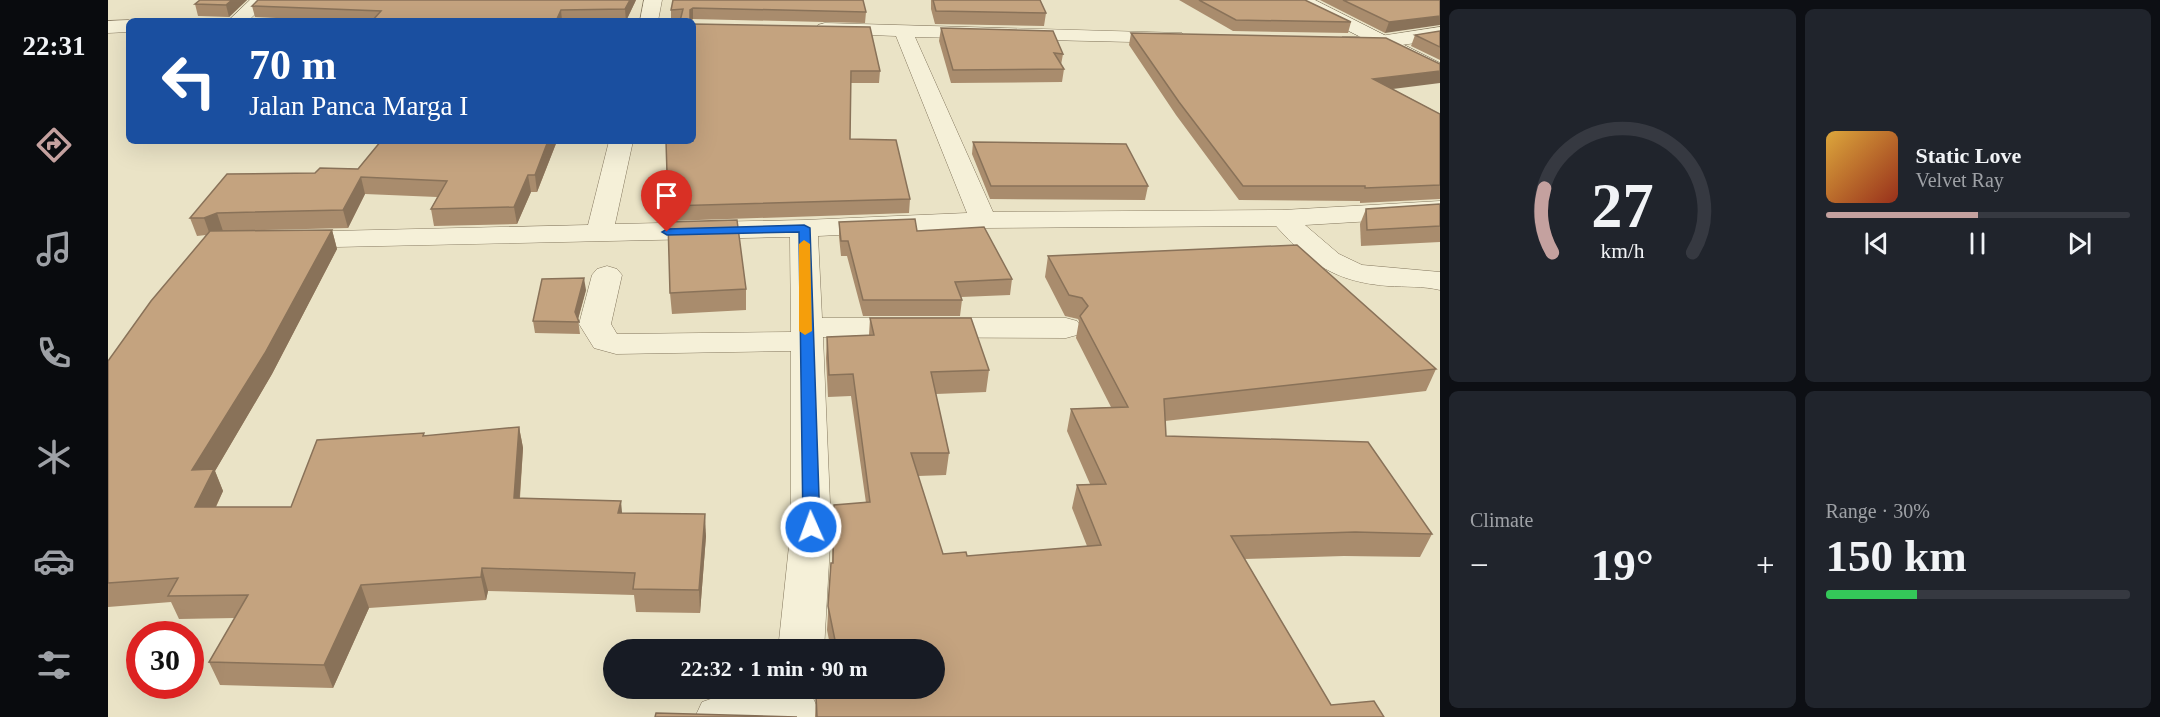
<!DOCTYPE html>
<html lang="en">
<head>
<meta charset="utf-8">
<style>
  body { margin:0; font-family:Georgia,serif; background:#20242c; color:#f1f3f6; height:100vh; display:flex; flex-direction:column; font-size:22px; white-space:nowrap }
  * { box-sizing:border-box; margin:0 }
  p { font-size:20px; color:#9ea1a6 }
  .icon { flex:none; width:33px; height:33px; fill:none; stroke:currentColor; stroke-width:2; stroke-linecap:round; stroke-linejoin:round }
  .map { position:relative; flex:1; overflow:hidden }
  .drawer { display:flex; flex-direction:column; gap:9px; padding:9px; background:#0d0f14; width:720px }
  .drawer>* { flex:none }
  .top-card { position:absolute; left:18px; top:18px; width:570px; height:126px; border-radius:9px; box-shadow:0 6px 24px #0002; background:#1a4fa0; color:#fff; overflow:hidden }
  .speed { position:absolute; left:18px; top:621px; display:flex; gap:12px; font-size:30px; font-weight:700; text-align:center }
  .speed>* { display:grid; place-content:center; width:78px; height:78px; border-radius:50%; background:#171b24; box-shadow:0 6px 24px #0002; line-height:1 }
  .speed .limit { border:9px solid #d22; background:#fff; color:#111 }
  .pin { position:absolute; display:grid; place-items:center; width:51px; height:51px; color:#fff; margin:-62px -26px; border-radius:50% 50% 50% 0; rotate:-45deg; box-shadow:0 0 6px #0007 }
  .pin .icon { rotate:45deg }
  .me { position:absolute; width:66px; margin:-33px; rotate:358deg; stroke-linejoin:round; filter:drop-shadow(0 0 4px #0008) }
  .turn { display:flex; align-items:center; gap:21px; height:126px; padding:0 24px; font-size:27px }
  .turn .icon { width:78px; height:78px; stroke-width:2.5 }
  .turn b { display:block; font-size:42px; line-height:51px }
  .big { font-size:45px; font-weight:700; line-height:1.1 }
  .drawer .widget { flex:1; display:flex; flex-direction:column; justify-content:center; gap:9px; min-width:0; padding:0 21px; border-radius:9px; background:#20242c }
  .drawer .dial { align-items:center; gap:0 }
  .dial svg { height:156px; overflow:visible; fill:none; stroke:#363941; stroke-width:7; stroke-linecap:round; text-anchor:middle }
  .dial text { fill:#f1f3f6; stroke:none }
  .song { display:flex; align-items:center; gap:18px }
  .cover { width:72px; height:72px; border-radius:9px; background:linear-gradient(135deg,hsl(40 70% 55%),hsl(10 70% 35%)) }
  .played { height:6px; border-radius:3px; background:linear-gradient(90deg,#c4a19f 50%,#363941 50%) }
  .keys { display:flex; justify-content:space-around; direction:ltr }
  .heat { display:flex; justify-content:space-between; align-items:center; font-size:33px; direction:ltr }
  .charge { height:9px; border-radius:4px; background:linear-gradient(90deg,#34c759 30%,#363941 0) }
  .drawer .tiles { flex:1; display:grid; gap:9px; grid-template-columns:repeat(2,1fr) }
  .trip { position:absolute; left:495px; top:639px; width:342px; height:60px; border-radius:30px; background:#171b24; box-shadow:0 6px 24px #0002; font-weight:700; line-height:60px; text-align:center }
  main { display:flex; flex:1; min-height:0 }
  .tabs { display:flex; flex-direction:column; width:108px; justify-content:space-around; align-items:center; background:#090b0e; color:#9ea1a6 }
  .tabs .icon { width:42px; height:42px }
  .tabs .selected { color:#c4a19f }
  .tabs b { font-size:27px; color:#f1f3f6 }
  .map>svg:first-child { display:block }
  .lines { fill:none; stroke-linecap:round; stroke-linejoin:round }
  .street-casing { stroke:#83765d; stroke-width:1 }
  .secondary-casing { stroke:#655741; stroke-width:1 }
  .street { fill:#f5f0d8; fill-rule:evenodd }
  .secondary { fill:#f5f0d8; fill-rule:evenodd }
  .wall { fill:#a98c6d }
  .shaded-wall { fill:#897259 }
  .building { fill:#c4a37f; stroke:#897259; stroke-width:1.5 }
  .route { fill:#1a73e8; stroke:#114b97; stroke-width:1.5 }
  .slow { fill:#f59e0b }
</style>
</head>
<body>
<main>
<nav class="tabs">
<b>22:31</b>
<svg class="icon selected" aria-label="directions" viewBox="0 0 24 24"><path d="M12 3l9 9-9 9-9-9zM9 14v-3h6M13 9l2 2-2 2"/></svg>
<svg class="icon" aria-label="music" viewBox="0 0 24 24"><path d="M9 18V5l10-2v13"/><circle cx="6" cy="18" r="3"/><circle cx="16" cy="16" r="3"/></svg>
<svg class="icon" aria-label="phone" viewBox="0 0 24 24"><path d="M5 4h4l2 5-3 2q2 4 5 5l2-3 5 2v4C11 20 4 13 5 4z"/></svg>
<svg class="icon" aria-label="climate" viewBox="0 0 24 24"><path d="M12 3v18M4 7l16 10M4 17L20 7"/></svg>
<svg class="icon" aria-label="car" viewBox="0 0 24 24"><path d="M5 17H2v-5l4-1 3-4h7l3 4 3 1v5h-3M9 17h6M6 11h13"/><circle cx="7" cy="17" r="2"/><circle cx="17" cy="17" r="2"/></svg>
<svg class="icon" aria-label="filters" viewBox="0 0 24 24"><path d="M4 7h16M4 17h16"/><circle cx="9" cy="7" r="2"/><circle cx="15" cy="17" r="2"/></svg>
</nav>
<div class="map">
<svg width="1332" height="717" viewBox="0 0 1332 717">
  <rect width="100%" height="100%" fill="#eae3c6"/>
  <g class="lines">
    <!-- street casing -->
    <g class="street-casing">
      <g id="street">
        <path d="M142 0H162L140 21H120Z"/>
        <path d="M536 0H554L550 21H532Z"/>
        <path d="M21 20 23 21H21V32L0 33V21Z"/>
        <path d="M717 23 1074 33 1077 37 1074 41 1067 43 807 37 885 212 1175 210 1332 201V217L1197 225 1231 254 1254 265 1332 272V290C1315 286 1298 287 1280 286 1228 282 1202 264 1168 226L875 228 710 236 714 318H958L969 321 974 328 969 335 958 338 715 337 723 527 716 650H670L683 527V351L508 354 486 348 471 324 484 275 489 269 499 266 509 269 514 275 503 324 509 334 683 332 682 237 182 248 172 246 168 240 172 234 182 232 480 225 501 141H525L507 224 696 220 859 213 788 36 710 33 708 29 710 25Z"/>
        <path d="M1332 27V39C1301 43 1266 53 1234 45L1231 41 1234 37 1272 36Z"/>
        <path d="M688 692 705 698 712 713 710 717H587L594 702 611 696Z"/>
      </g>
    </g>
    <!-- secondary casing -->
    <g class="secondary-casing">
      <path id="secondary" d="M1184 0H1207L1332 63V77L1187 4Z"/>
    </g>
    <!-- street -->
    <use href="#street" class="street"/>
    <!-- secondary -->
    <use href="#secondary" class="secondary"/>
  </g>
  <!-- wall -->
  <g class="wall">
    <path d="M92 0H139L121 17 90 16 87 4Z"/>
    <path d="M528 0 518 21H231L147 17 144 6Z"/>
    <path d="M565 0 758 12 757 23 585 19 583 21H563V10Z"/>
    <path d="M823 0H932L938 13 936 26 827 24 823 9Z"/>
    <path d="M1071 0H1197L1243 22 1240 33 1125 31Z"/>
    <path d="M1212 0H1332L1277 33Z"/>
    <path d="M585 24 772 71 771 83H743L742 139 802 199 801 213 561 221 560 206Z"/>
    <path d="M833 28 955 54 953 65 956 69 954 82 843 83 831 41Z"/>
    <path d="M1332 31V60L1303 46 1307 35Z"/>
    <path d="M1023 33 1285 89 1332 114V199L1252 203V201L1131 200 1068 115 1021 45Z"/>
    <path d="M273 141H449L429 192H423L409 224 326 226 323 209 329 197 257 194 240 228 115 231 224 230 229 249 164 374 107 471 115 491 108 507H183L317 436 411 427 415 448 412 498 514 513 598 536 592 613 528 612 526 595 380 591 378 600 261 608 225 688 112 685 101 662 127 618 71 619 63 602 0 607V361L98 235 89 236 82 218 207 173 250 169Z"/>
    <path d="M865 142 1040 186 1037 200 882 199 864 154Z"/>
    <path d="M1332 204V242L1253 246 1252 224 1258 209Z"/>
    <path d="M731 222 809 231 904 279 902 295 853 297 854 300 852 316H755L739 256H733L731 237Z"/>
    <path d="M940 256 1328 369 1318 391 1057 421 1058 436 1324 534 1312 557 1236 556 1136 559 1223 705 1276 717H707L708 695 712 694V688H826V650H723L719 630 723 563H724L726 505 758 503 743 396 720 397 718 358 719 337 761 335 762 318 881 370 878 392 828 394 841 453 838 475 810 476 835 554 859 556 979 546 964 508 969 485 982 484 959 431 963 409 1003 407 968 338 971 321 970 319 957 316 937 277Z"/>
    <path d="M638 289V310L564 314 562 293Z"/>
    <path d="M478 290 470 319 472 334 427 333 425 321Z"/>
  </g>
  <!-- shaded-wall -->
  <g class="shaded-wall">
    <path d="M124 0H139L121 17 118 5Z"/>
    <path d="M522 0H528L518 21 517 9Z"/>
    <path d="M585 8V19L582 21V10Z"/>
    <path d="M453 10 454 21H448Z"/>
    <path d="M1332 16V25L1277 33 1281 22Z"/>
    <path d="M1332 71V83L1261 92 1265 79Z"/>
    <path d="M440 141H449L429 192 427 175Z"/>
    <path d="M420 175 423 192 409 224 406 207Z"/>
    <path d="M253 177 257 194 240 228 235 210Z"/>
    <path d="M109 213 115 231 102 235 96 218Z"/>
    <path d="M224 230 229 249 164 374 107 471 115 491 97 530 87 507 84 470Z"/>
    <path d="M476 278 478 290 469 323 467 312Z"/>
    <path d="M411 427 415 448 410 521 406 498Z"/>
    <path d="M513 501 515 523 510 513Z"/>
    <path d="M597 514 598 536 592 613 591 590Z"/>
    <path d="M374 568 380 591 378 600 373 577Z"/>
    <path d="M253 585 261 608 225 688 216 665Z"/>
  </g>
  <!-- building -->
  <g class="building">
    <path d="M92 0H124L118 5 87 4Z"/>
    <path d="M150 0H522L517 9 453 10 448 21H264L273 11 144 6Z"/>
    <path d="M565 0H755L758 12 585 8 582 10V21H572L575 9 563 10Z"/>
    <path d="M825 0H932L938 13 828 11Z"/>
    <path d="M1091 0H1197L1243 22 1128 20Z"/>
    <path d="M1235 0H1332V16L1281 22Z"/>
    <path d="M585 24 762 27 772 71H743L742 139 788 140 802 199 560 206 558 141H585Z"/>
    <path d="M833 28 945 31 955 54 946 53 956 69 845 70Z"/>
    <path d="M1332 31V47L1307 35Z"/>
    <path d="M1023 33 1278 38 1332 64V71L1265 79 1332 114V185L1257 188V186H1135L1071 102Z"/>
    <path d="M273 141H440L427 175H420L406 207 323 209 339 181 253 177 235 210 109 213 96 218H82L119 174 207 173 212 168 250 169Z"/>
    <path d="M865 142 1018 144 1040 186H883Z"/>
    <path d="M1332 204V226L1259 230 1258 209Z"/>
    <path d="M807 219 809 231 876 227 904 279 847 282 854 300H755L740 241H733L731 222Z"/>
    <path d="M629 220 638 289 562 293 560 222Z"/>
    <path d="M224 230 157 353 84 470 106 469 87 507H183L209 440 316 433 315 436 411 427 406 498 513 501 510 513 597 514 591 590 525 589 527 573 374 568 373 577 253 585 216 665 101 662 140 595 60 596 70 578 0 583V361L43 301 102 231Z"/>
    <path d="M1189 245 1328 369 1056 399 1058 436 1260 442 1324 534 1247 532 1123 536 1223 705 1266 701 1276 717H709L708 695 713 694 715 690V688H826V650H729L720 606 723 563H725L726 505 762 502 745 374 721 375 719 337 766 335 762 318H863L881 370 823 372 841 453H803L835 554 858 552 859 556 993 545 969 485 998 484 963 409 1020 407 972 316 980 306 974 298 961 295 940 256Z"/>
    <path d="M476 278 467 312 471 322 425 321 434 279Z"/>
    <path d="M548 713 689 717H547Z"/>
  </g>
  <!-- route -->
  <path class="route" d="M696 225 702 228 712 527 709 531H697L695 527 691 232 559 235 554 232 559 229Z"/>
  <!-- slow -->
  <path class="slow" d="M696 240 702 244 704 331 697 335 691 331V244Z"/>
</svg>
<div class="speed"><div class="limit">30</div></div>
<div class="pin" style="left:559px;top:232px;background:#d93025"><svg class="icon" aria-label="arrive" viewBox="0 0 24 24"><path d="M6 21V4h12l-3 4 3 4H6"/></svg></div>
<svg class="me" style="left:703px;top:527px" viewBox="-20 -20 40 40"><circle r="17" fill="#1a73e8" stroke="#fff" stroke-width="3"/><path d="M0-11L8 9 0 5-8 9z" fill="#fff"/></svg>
<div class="trip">22:32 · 1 min · 90 m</div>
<div class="top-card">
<div class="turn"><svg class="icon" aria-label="left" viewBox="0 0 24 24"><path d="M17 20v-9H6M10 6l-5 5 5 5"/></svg><div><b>70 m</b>Jalan Panca Marga I</div></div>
</div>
</div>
<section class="drawer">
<div class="tiles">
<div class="widget dial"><svg viewBox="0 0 100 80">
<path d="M14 69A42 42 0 1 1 86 69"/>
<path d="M14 69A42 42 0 0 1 10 36" stroke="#c4a19f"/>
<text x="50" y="56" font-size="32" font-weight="700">27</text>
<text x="50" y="72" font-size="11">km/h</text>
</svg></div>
<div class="widget">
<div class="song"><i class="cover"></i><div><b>Static Love</b><p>Velvet Ray</p></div></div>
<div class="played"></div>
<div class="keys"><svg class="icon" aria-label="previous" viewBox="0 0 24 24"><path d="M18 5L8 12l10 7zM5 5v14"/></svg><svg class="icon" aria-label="pause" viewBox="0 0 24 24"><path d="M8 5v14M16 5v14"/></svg><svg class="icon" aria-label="next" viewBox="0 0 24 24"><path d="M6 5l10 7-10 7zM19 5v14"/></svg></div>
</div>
<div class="widget"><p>Climate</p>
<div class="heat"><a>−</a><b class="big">19°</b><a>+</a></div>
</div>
<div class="widget"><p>Range · 30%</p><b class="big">150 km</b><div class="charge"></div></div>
</div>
</section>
</main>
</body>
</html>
